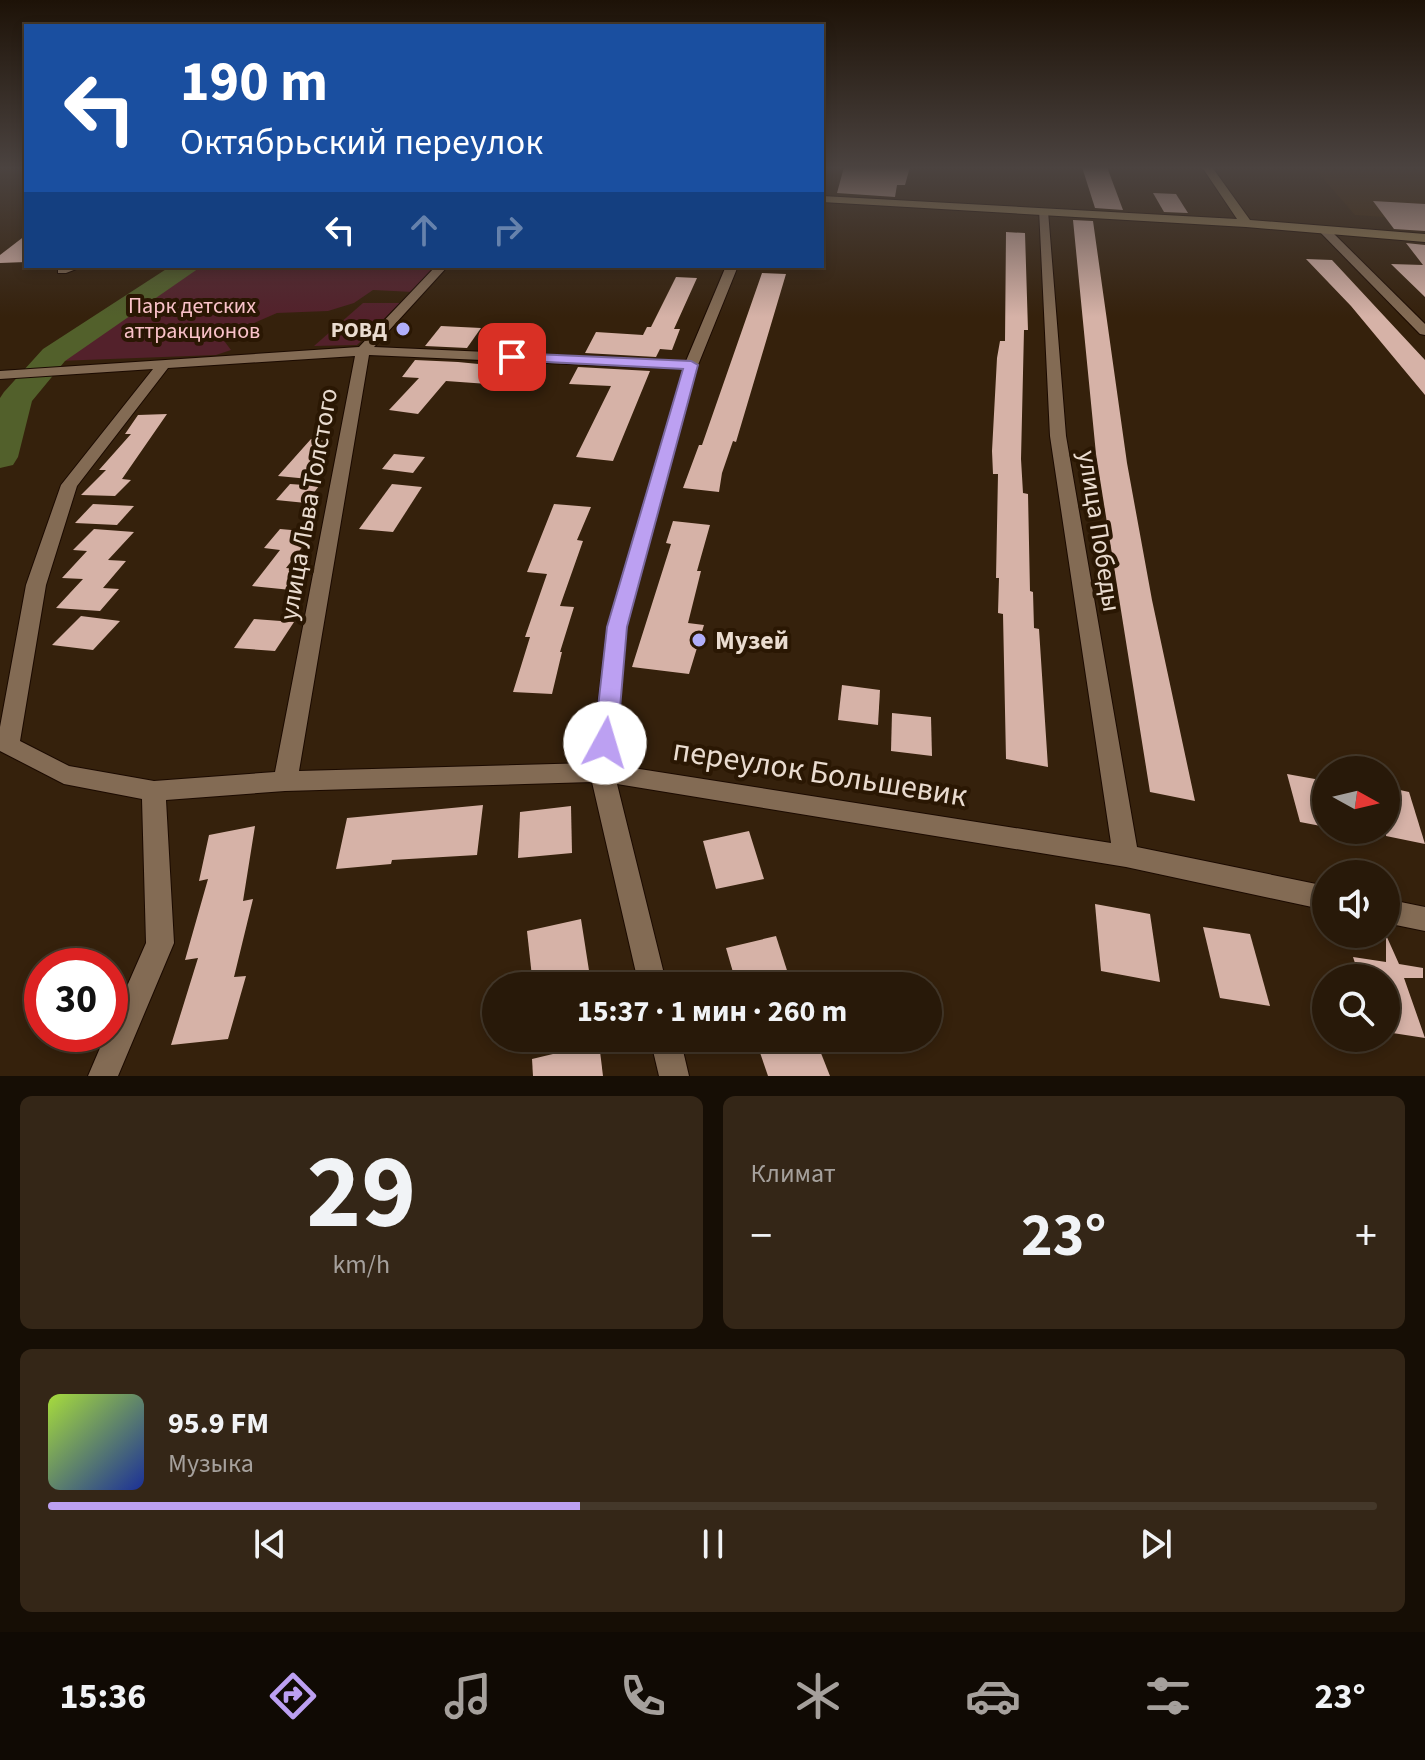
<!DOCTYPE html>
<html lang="ru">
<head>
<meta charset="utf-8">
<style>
  body { margin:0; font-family:"Source Sans 3",sans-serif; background:#342617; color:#f1f3f6; height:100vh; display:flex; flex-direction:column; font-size:30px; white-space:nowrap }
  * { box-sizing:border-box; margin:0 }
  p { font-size:26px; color:#a5a09c }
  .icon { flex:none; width:44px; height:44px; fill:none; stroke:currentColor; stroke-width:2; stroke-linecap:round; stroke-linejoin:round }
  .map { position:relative; height:1076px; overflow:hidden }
  .panel { display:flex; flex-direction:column; gap:20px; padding:20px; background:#160e05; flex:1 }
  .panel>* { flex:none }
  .banner { position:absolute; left:24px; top:24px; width:800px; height:244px; border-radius:0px; box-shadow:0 4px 12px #0003,0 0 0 2px #44382a; background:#1a4fa0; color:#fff; overflow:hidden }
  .needle { width:52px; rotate:98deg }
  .controls { position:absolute; left:1312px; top:756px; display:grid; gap:16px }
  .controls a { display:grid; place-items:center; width:88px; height:88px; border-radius:50%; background:#281909; box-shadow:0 4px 12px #0003,0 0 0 2px #44382a; font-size:40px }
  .speed { position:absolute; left:24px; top:948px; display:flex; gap:16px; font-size:40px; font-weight:700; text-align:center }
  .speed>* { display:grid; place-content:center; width:104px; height:104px; border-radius:50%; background:#281909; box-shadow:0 4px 12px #0003,0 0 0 2px #44382a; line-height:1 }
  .speed .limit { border:12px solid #d22; background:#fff; color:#111 }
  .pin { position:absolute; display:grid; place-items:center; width:68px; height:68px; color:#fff; margin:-34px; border-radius:16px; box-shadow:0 4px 12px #0006 }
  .me { position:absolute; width:88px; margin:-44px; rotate:6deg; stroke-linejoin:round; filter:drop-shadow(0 0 6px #0008) }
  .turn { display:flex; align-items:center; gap:28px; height:168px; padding:0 24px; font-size:36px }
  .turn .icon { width:104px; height:104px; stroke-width:2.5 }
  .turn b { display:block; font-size:56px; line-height:68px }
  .lanes { display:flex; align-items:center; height:76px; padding:0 24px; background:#0003; justify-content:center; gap:40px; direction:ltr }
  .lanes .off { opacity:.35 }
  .big { font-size:60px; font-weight:700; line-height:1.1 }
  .panel .tile { flex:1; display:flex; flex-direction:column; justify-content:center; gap:12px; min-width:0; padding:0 28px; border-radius:12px; background:#342617 }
  .panel .dial { align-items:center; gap:0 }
  .dial b { font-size:104px; line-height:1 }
  .song { display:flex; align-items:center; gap:24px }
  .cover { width:96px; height:96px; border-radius:12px; background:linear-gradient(135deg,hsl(80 70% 55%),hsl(230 70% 35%)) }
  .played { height:8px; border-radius:4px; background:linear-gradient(90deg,#bca0f2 40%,#44382a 40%) }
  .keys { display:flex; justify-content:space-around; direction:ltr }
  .heat { display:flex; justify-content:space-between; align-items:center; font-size:44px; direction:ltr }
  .panel .tiles { flex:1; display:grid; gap:20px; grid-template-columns:1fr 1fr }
  .tile:last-child { grid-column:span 2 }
  .trip { position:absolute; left:482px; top:972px; width:460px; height:80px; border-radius:40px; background:#281909; box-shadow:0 4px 12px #0003,0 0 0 2px #44382a; font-weight:700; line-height:80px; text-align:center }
  .tab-bar { display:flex; height:128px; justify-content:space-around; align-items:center; background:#100a04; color:#a5a09c }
  .tab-bar .icon { width:56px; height:56px }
  .tab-bar .selected { color:#bca0f2 }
  .tab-bar b { font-size:36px; color:#f1f3f6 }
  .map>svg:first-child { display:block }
  .built { fill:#3f270b }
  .green { fill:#53212b }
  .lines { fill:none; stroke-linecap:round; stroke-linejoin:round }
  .river { fill:#52602b; fill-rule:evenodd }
  .building { fill:#d6b2a7 }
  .street-casing { stroke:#1b0a00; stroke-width:2 }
  .secondary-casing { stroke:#1b0a00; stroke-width:2 }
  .street { fill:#836b54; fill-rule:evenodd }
  .secondary { fill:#947c53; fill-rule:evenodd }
  .route { fill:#bca0f2; stroke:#7a689d; stroke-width:2 }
  .poi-dot { fill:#b0aefa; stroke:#2a1703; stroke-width:3 }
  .labels { text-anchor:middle; stroke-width:8; stroke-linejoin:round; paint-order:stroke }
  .far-park-label { font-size:22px; fill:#fac2c9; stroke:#2a1703 }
  .far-poi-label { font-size:22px; font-weight:bold; fill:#eadcd0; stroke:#2a1703; text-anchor:end }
  .street-label { font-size:26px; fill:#eadcd0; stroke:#2a1703 }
  .poi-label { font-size:26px; font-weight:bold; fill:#eadcd0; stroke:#2a1703; text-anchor:start }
  .near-street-label { font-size:32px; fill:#eadcd0; stroke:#2a1703 }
</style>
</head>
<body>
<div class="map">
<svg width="1425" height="1076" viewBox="0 0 1425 1076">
  <rect width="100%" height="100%" fill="#35210c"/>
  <!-- built -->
  <path class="built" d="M1313 167H1425V220L1355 215Z"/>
  <!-- green -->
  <g class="green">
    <path d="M199 266H437L413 292 373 290 354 303 328 311 277 313 227 335 225 342 231 350 216 355 58 361Z"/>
    <path d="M363 303H400L357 345 314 346Z"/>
  </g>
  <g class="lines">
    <!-- river -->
    <path class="river" d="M171 266H202L65 361 32 401 18 457 13 465 0 468V398L4 392 43 349Z"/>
  </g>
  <!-- building -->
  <g class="building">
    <path d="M844 167H910L905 185H897L895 197 837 193Z"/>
    <path d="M1082 167H1107L1123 210 1095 208Z"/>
    <path d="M1153 193 1176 194 1188 213 1164 212Z"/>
    <path d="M1373 201 1425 204V231L1394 229Z"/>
    <path d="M1073 220 1093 221 1127 463 1152 600 1195 801 1150 792 1096 454Z"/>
    <path d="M1006 232 1025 233 1028 330H1024L1021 459 1023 493 1028 494 1030 591 1033 592 1034 628 1039 629 1048 767 1006 759 1003 614 998 613 999 578H996L998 474H993L992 451 997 358 1000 341H1005Z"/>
    <path d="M26 235V262L0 263V255Z"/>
    <path d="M1406 243 1425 245V297L1391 264 1423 265Z"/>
    <path d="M1306 259 1332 260 1425 360V395L1351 306Z"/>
    <path d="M762 273 786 274 736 442 733 441 722 473 719 492 683 488 699 445H702Z"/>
    <path d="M676 277 697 278 674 329H680L672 350 660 349 656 357 585 353 596 332 643 335 647 327H651Z"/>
    <path d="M441 326 481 328 467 348 425 346Z"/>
    <path d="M415 360 458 362 499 366 488 384 446 381 418 414 389 410 419 378 402 377Z"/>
    <path d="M578 367 650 371 613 461 576 457 611 386 569 384Z"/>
    <path d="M167 414 122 479 131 480 115 496 81 495 106 470H99L131 434H125L138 415Z"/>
    <path d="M311 439 332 440 312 463H322L309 479 278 476Z"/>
    <path d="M394 454 425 457 413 473 382 469Z"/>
    <path d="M290 484 319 486 306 503 276 500Z"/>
    <path d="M392 484 422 487 393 532 359 529Z"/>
    <path d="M93 504 134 506 117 525 75 523Z"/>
    <path d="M554 504 591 507 577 540 583 541 560 606 574 607 560 652H562L552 694 513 692 530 637H525L547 574 527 572Z"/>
    <path d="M673 521 710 525 697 571H701L688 623 704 625 689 674 632 667 671 544 666 543Z"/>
    <path d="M94 529 134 532 108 560 126 561 103 588 119 589 100 611 56 608 83 579 62 578 87 551 73 550Z"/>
    <path d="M280 529 314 532 286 568 305 570 291 590 252 586 280 550 264 548Z"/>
    <path d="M81 616 120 621 93 650 52 645Z"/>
    <path d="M254 619 294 622 275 651 234 648Z"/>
    <path d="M842 685 880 690 878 725 838 720Z"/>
    <path d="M892 713 931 717 932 756 891 751Z"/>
    <path d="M1287 774 1326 781V827L1300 822Z"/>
    <path d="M1386 787 1409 792 1425 844 1386 836Z"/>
    <path d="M483 805 477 855 392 860 391 864 336 869 347 818Z"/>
    <path d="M571 806 572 853 518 858 520 812Z"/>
    <path d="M255 826 243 901 253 899 234 977 246 976 228 1039 171 1045 198 958 185 960 208 879 199 881 209 835Z"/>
    <path d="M749 831 764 879 716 889 703 841Z"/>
    <path d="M1095 904 1150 914 1160 982 1101 971Z"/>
    <path d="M581 919 590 977 552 986H533L527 931Z"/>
    <path d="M1203 927 1250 934 1270 1006 1220 998Z"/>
    <path d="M1386 935 1399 964 1423 968V978H1404L1425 1038 1386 1032V978H1360L1353 957 1386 962Z"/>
    <path d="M776 936 792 986H737L726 948Z"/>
    <path d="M755 1038H815L830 1076H768Z"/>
    <path d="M599 1043 603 1076H533L532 1059Z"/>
  </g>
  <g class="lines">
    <!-- street casing -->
    <g class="street-casing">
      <g id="street">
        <path d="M1039 209 1048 211 1066 436 1137 847 1326 886V910L1126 867 617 784 667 986H639L592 782 285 791 166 800 174 943 118 1076H88L106 1034H110V1025L146 943 142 799 64 784 0 751V727L26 585 61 485 153 369 0 379V371L359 347 436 266H448L374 347 686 361 726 266H738L698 365 627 627 614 765 1111 843 1050 436ZM369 355 683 369 607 627 591 763 299 771ZM355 356 275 772 154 781 69 766 20 741 46 585 77 486 168 368Z"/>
        <path d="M1318 226H1326L1425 324V335L1420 334 1318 230Z"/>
        <path d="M66 266H84L66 273H58V269Z"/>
        <path d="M1386 899 1425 907V931L1386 923Z"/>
        <path d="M650 1038H680L689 1076H659Z"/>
      </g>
    </g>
    <!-- secondary casing -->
    <g class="secondary-casing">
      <path id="secondary" d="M1202 167H1212L1250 220 1425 234V242L1246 227 822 202V196L1237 219Z"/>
    </g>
    <!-- street -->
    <use href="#street" class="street"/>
    <!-- secondary -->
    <use href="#secondary" class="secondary"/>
  </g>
  <!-- sky -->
  <linearGradient id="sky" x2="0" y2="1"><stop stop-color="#1d1207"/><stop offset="0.53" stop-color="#4b4340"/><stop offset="1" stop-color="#4b4340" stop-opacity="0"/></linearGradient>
  <rect width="1425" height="317" fill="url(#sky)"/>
  <!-- route -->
  <path class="route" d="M512 353 691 361 698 365 627 627 617 743 613 749 605 752 597 749 594 743 607 627 683 369 507 360 505 357Z"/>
  <!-- markers -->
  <g class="poi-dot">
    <circle cx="403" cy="329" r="8"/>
    <circle cx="699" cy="640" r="8"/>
  </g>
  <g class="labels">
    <!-- far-park labels -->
    <g class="far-park-label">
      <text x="192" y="313">Парк детских<tspan x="192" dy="25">аттракционов</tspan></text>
    </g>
    <!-- far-poi labels -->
    <g class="far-poi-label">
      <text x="387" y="337">РОВД</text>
    </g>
    <!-- street labels -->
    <g class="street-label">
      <text transform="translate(308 504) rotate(-80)" y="9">улица Льва Толстого</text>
      <text transform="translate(1100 531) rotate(81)" y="9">улица Победы</text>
    </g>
    <!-- poi labels -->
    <g class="poi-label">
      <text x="715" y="649">Музей</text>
    </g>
    <!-- near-street labels -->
    <g class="near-street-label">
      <text transform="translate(820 772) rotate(9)" y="11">переулок Большевик</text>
    </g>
  </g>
</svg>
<div class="controls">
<a><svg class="needle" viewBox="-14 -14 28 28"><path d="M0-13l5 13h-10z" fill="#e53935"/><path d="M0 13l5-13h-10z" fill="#a5a09c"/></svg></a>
<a><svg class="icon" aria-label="sound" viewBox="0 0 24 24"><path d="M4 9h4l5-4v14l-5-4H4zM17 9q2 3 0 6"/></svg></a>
<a><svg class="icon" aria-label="search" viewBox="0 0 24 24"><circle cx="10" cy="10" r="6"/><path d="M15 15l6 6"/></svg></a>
</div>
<div class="speed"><div class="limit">30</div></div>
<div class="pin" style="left:512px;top:357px;background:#d93025"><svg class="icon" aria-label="arrive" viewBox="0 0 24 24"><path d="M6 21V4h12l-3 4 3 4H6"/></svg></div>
<svg class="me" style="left:605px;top:743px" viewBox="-20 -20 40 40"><circle r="19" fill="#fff"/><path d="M0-13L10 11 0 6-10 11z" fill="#bca0f2"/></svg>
<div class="trip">15:37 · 1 мин · 260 m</div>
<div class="banner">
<div class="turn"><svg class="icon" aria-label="left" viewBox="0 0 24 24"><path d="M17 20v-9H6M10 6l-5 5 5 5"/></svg><div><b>190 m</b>Октябрьский переулок</div></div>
<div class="lanes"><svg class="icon" aria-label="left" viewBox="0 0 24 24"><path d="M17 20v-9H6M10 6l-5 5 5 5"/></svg><svg class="icon off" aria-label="ahead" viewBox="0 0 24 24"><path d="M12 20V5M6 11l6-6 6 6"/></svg><svg class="icon off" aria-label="right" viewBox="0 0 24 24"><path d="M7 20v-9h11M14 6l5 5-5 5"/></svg></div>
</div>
</div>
<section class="panel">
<div class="tiles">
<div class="tile dial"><b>29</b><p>km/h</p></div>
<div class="tile"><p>Климат</p>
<div class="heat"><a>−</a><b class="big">23°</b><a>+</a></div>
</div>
<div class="tile">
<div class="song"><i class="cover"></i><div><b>95.9 FM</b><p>Музыка</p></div></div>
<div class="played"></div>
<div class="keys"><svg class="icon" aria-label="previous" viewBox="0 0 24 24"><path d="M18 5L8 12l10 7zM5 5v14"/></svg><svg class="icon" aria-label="pause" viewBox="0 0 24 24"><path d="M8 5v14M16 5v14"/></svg><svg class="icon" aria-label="next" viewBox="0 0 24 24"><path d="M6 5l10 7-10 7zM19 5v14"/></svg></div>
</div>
</div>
</section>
<nav class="tab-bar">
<b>15:36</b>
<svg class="icon selected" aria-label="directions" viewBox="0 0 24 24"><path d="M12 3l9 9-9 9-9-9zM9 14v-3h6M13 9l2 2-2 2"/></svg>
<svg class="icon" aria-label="music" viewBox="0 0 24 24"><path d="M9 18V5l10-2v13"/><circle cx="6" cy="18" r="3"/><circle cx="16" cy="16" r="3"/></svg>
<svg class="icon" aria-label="phone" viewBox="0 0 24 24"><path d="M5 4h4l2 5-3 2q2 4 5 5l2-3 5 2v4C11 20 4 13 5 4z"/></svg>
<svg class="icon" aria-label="climate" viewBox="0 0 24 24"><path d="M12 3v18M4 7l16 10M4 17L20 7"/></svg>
<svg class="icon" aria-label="car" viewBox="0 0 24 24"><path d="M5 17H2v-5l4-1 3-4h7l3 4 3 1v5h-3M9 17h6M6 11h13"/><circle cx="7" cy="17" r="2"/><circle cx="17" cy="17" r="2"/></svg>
<svg class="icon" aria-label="filters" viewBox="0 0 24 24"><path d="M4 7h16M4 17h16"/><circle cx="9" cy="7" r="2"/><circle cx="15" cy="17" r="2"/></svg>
<b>23°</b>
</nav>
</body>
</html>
